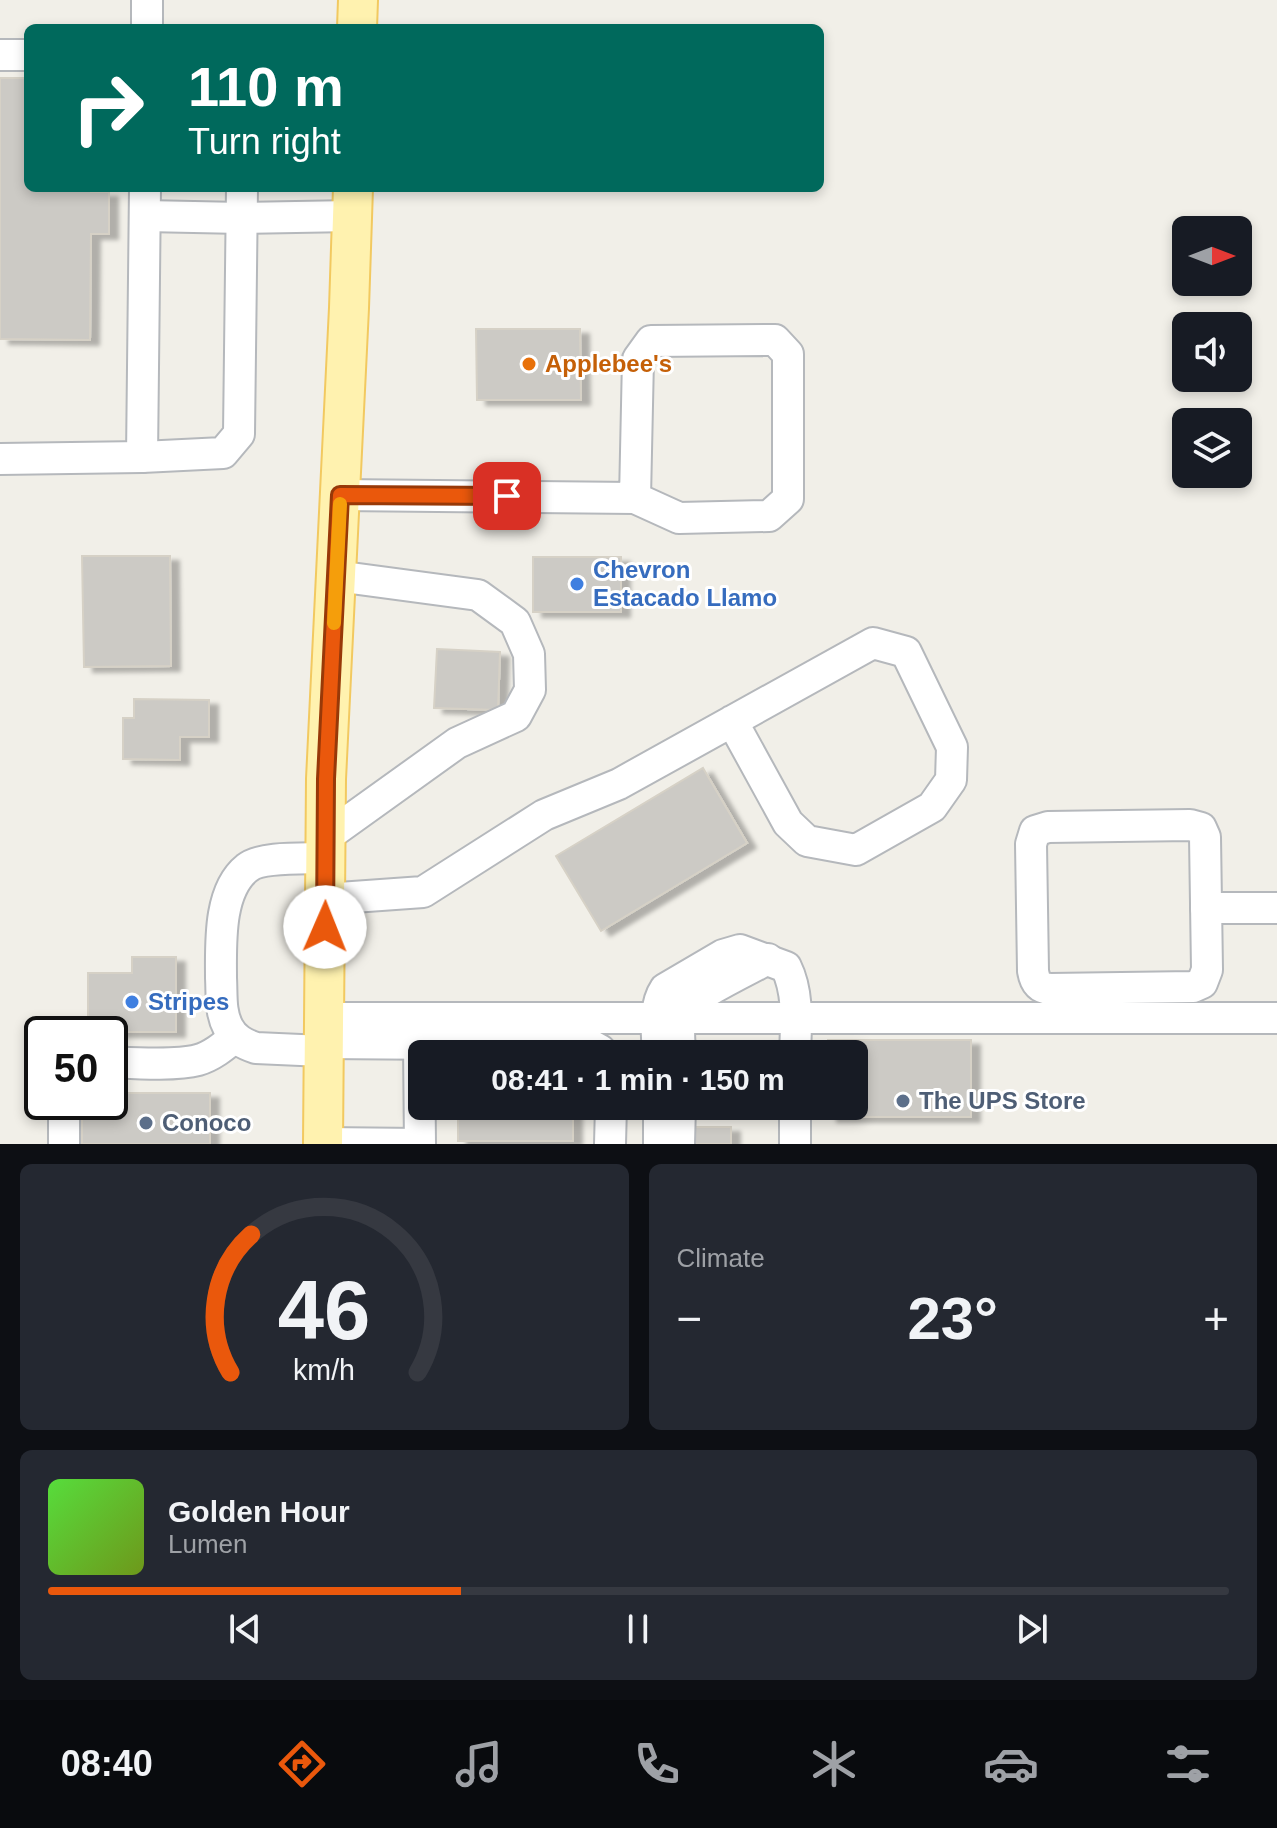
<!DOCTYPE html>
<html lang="en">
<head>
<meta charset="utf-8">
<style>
  body { margin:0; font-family:Helvetica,sans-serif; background:#242831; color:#f1f3f6; height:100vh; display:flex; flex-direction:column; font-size:30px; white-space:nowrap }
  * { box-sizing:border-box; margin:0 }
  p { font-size:26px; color:#9ea1a6 }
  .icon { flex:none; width:44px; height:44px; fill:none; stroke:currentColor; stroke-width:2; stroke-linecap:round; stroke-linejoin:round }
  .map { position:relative; height:1144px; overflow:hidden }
  .details { display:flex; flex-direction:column; gap:20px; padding:20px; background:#0d0f14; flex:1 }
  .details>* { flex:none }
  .banner { position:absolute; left:24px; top:24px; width:800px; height:168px; border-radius:12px; box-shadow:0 4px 12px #0003; background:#00695c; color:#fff; overflow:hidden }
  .needle { width:52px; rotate:90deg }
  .buttons { position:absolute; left:1172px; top:216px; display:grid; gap:16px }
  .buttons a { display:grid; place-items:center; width:80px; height:80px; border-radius:12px; background:#171b24; box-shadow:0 4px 12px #0003; font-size:40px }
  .speed { position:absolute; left:24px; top:1016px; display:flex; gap:16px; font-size:40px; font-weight:700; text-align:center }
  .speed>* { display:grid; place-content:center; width:104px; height:104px; border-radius:50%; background:#171b24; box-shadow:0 4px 12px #0003; line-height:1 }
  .speed .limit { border:4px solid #111; border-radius:12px; background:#fff; color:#111 }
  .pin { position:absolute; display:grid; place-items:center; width:68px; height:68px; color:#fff; margin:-34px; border-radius:16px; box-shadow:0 4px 12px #0006 }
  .me { position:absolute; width:88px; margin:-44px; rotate:1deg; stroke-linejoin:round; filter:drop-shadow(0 0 6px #0008) }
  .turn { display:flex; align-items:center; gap:28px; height:168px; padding:0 32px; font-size:36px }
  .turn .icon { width:104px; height:104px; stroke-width:2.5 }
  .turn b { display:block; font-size:56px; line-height:68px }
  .big { font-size:60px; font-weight:800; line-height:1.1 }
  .details .widget { flex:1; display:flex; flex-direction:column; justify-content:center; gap:12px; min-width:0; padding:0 28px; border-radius:12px; background:#242831 }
  .details .dial { align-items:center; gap:0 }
  .dial svg { height:208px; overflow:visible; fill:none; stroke:#363941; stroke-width:7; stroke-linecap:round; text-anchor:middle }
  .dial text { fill:#f1f3f6; stroke:none }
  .song { display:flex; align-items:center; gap:24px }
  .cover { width:96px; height:96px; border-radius:12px; background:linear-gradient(135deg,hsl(110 70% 55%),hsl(80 70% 35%)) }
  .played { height:8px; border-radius:4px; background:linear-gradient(90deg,#ea580c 35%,#363941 35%) }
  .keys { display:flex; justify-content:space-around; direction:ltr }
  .heat { display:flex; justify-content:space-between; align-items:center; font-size:44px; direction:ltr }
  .details .tiles { flex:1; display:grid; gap:20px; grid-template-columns:1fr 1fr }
  .widget:last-child { grid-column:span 2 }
  .trip { position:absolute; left:408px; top:1040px; width:460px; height:80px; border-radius:12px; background:#171b24; box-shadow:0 4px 12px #0003; font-weight:800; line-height:80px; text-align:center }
  .menu { display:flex; height:128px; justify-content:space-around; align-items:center; background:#090b0e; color:#9ea1a6 }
  .menu .icon { width:56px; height:56px }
  .menu .on { color:#ea580c }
  .menu b { font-size:36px; color:#f1f3f6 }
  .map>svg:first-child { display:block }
  .building { fill:#cccac5; stroke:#d6d1c6; stroke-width:2; filter:url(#shadow) }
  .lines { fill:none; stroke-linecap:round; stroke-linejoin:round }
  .minor-casing { stroke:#b5b8bc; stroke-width:34 }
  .major-casing { stroke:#f2c960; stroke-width:42 }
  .minor { stroke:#fff; stroke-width:30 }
  .major { stroke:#fff2af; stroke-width:38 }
  .route-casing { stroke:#983908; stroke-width:20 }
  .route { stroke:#ea580c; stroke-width:14 }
  .slow { stroke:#f59e0b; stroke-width:14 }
  .food-dot { fill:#e8710a; stroke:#fff; stroke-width:3 }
  .shop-dot { fill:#3f7fe0; stroke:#fff; stroke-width:3 }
  .service-dot { fill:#5c6f8a; stroke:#fff; stroke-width:3 }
  .labels { text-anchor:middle; stroke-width:6; stroke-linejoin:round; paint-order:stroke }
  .food-label { font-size:24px; font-weight:bold; fill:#c56008; stroke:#fff; text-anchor:start }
  .shop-label { font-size:24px; font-weight:bold; fill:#366cbe; stroke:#fff; text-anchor:start }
  .service-label { font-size:24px; font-weight:bold; fill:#4e5e75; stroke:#fff; text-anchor:start }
</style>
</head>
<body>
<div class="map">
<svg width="1277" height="1144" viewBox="0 0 1277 1144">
  <defs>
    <filter id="shadow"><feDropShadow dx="9" dy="5" stdDeviation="2" flood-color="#0004"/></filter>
  </defs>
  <rect width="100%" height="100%" fill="#f1efe8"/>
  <!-- building -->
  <g class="building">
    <path d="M0 78H28V188H91V192H109V234H91L90 340 0 339Z"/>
    <path d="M476 329H580L581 400H477Z"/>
    <path d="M82 556H170L171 666 84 667Z"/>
    <rect x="533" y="557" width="88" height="55"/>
    <path d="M437 649 500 652 498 710 434 708Z"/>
    <path d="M134 699 209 700V737H180V760L123 759V718H134Z"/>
    <path d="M703 768 747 843 601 931 556 856Z"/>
    <path d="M132 957H176V1032H88V973H132Z"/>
    <path d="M828 1040H971V1117H828V1106H854V1054H828Z"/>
    <path d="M110 1093H210V1144H82V1102H110Z"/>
    <rect x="458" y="1106" width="115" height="35"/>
    <rect x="682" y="1127" width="49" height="17"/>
  </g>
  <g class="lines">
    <!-- minor casing -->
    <g class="minor-casing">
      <g id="minor">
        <path d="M147 28V0"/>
        <path d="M0 55H28"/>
        <path d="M145 216 242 218 352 216"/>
        <path d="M142 457 223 453 239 434 242 188"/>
        <path d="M0 459 142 457 145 188"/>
        <path d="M340 495 635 498 679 518 769 516 788 499V354L775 340 651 341 638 359 635 498"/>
        <path d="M1190 825 1201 828 1205 837 1207 970 1202 983 1193 987 1050 989C1039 988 1035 983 1033 971L1031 844 1035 831 1048 827Z"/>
        <path d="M326 837 457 743 516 716 530 690 529 654 515 622 478 595 336 576"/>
        <path d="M325 899 423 892 544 815 619 784 873 643 906 652 952 747 951 780 932 807 856 850 807 841 788 823 732 721"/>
        <path d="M1206 908H1277"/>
        <path d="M324 1018H1277"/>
        <path d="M323 1043 591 1045 600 1050 601 1054"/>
        <path d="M323 1051 256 1048C244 1044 234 1039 228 1027 220 1012 222 995 221 978 221 945 218 891 247 868 261 856 306 859 325 858"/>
        <path d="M658 1054C657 1034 653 1007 665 989L723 955 740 950 786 967C799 993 796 1025 795 1054"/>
        <path d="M680 1054C680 1042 676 1020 684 1009 693 996 750 969 768 959"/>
        <path d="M110 1062C133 1063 176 1066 198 1060 212 1056 224 1046 235 1037"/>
        <path d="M659 1106V1144"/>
        <path d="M323 1143 420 1144 419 1043"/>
        <path d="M64 1144V1102"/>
        <path d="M610 1144 611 1106"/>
        <path d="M679 1144 680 1106"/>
        <path d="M795 1144V1106"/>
      </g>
    </g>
    <!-- major casing -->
    <g class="major-casing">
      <g id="major">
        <path d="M357 28 358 0"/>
        <path d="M323 1144 326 779 349 308 353 188"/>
      </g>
    </g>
    <!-- minor -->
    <use href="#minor" class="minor"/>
    <!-- major -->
    <use href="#major" class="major"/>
  </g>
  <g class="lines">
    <!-- route casing -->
    <g class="route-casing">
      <path id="route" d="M325 927 326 779 340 495 507 496"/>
    </g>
    <!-- route -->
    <use href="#route" class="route"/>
    <!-- slow -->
    <path class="slow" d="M334 623 340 504"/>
  </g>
  <!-- markers -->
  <circle class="food-dot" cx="529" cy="364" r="8"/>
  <g class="shop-dot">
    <circle cx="577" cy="584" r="8"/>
    <circle cx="132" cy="1002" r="8"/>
  </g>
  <g class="service-dot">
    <circle cx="903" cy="1101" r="8"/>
    <circle cx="146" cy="1123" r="8"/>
  </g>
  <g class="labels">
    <!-- food labels -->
    <g class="food-label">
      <text x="545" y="372">Applebee's</text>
    </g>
    <!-- shop labels -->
    <g class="shop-label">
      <text x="593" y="578">Chevron<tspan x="593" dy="28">Estacado Llamo</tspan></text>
      <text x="148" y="1010">Stripes</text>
    </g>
    <!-- service labels -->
    <g class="service-label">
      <text x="919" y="1109">The UPS Store</text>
      <text x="162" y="1131">Conoco</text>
    </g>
  </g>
</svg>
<div class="buttons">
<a><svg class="needle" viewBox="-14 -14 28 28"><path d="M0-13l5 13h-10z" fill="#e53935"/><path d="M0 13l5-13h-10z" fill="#9ea1a6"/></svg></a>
<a><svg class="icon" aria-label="sound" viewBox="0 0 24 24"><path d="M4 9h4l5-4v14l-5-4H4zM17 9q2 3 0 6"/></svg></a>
<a><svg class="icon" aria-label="layers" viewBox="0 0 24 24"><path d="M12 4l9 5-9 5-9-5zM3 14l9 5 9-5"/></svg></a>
</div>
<div class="speed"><div class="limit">50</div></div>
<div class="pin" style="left:507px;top:496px;background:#d93025"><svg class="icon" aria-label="arrive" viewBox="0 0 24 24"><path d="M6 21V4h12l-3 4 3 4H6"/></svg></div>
<svg class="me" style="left:325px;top:927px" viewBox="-20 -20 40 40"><circle r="19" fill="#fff"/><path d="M0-13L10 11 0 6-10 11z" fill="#ea580c"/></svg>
<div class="trip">08:41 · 1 min · 150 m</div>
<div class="banner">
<div class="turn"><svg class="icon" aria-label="right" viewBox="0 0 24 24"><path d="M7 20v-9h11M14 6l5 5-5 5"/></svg><div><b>110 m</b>Turn right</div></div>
</div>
</div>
<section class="details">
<div class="tiles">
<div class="widget dial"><svg viewBox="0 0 100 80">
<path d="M14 69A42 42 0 1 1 86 69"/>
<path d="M14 69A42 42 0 0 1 22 16" stroke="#ea580c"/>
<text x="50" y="56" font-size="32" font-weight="700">46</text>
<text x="50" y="72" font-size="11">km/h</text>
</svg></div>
<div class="widget"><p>Climate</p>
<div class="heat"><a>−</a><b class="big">23°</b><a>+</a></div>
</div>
<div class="widget">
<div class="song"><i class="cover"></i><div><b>Golden Hour</b><p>Lumen</p></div></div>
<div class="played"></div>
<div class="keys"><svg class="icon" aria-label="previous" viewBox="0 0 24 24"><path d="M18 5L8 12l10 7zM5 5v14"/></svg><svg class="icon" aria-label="pause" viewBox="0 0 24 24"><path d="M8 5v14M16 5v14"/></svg><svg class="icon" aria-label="next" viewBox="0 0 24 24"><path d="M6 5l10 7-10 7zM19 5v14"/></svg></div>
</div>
</div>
</section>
<nav class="menu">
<b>08:40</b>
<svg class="icon on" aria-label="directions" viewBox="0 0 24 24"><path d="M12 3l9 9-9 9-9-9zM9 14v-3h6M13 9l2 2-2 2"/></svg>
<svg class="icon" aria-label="music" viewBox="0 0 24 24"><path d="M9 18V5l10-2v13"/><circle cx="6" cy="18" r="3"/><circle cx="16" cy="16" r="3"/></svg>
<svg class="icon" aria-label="phone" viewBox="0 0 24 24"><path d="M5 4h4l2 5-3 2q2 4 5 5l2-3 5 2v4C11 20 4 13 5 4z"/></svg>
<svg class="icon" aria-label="climate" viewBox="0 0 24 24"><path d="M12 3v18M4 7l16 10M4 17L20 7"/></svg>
<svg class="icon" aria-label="car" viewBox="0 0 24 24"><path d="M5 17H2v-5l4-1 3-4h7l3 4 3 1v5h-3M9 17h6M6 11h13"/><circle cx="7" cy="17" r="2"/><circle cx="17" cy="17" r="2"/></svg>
<svg class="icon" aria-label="filters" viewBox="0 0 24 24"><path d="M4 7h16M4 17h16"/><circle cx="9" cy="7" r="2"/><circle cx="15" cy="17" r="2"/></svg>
</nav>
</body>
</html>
